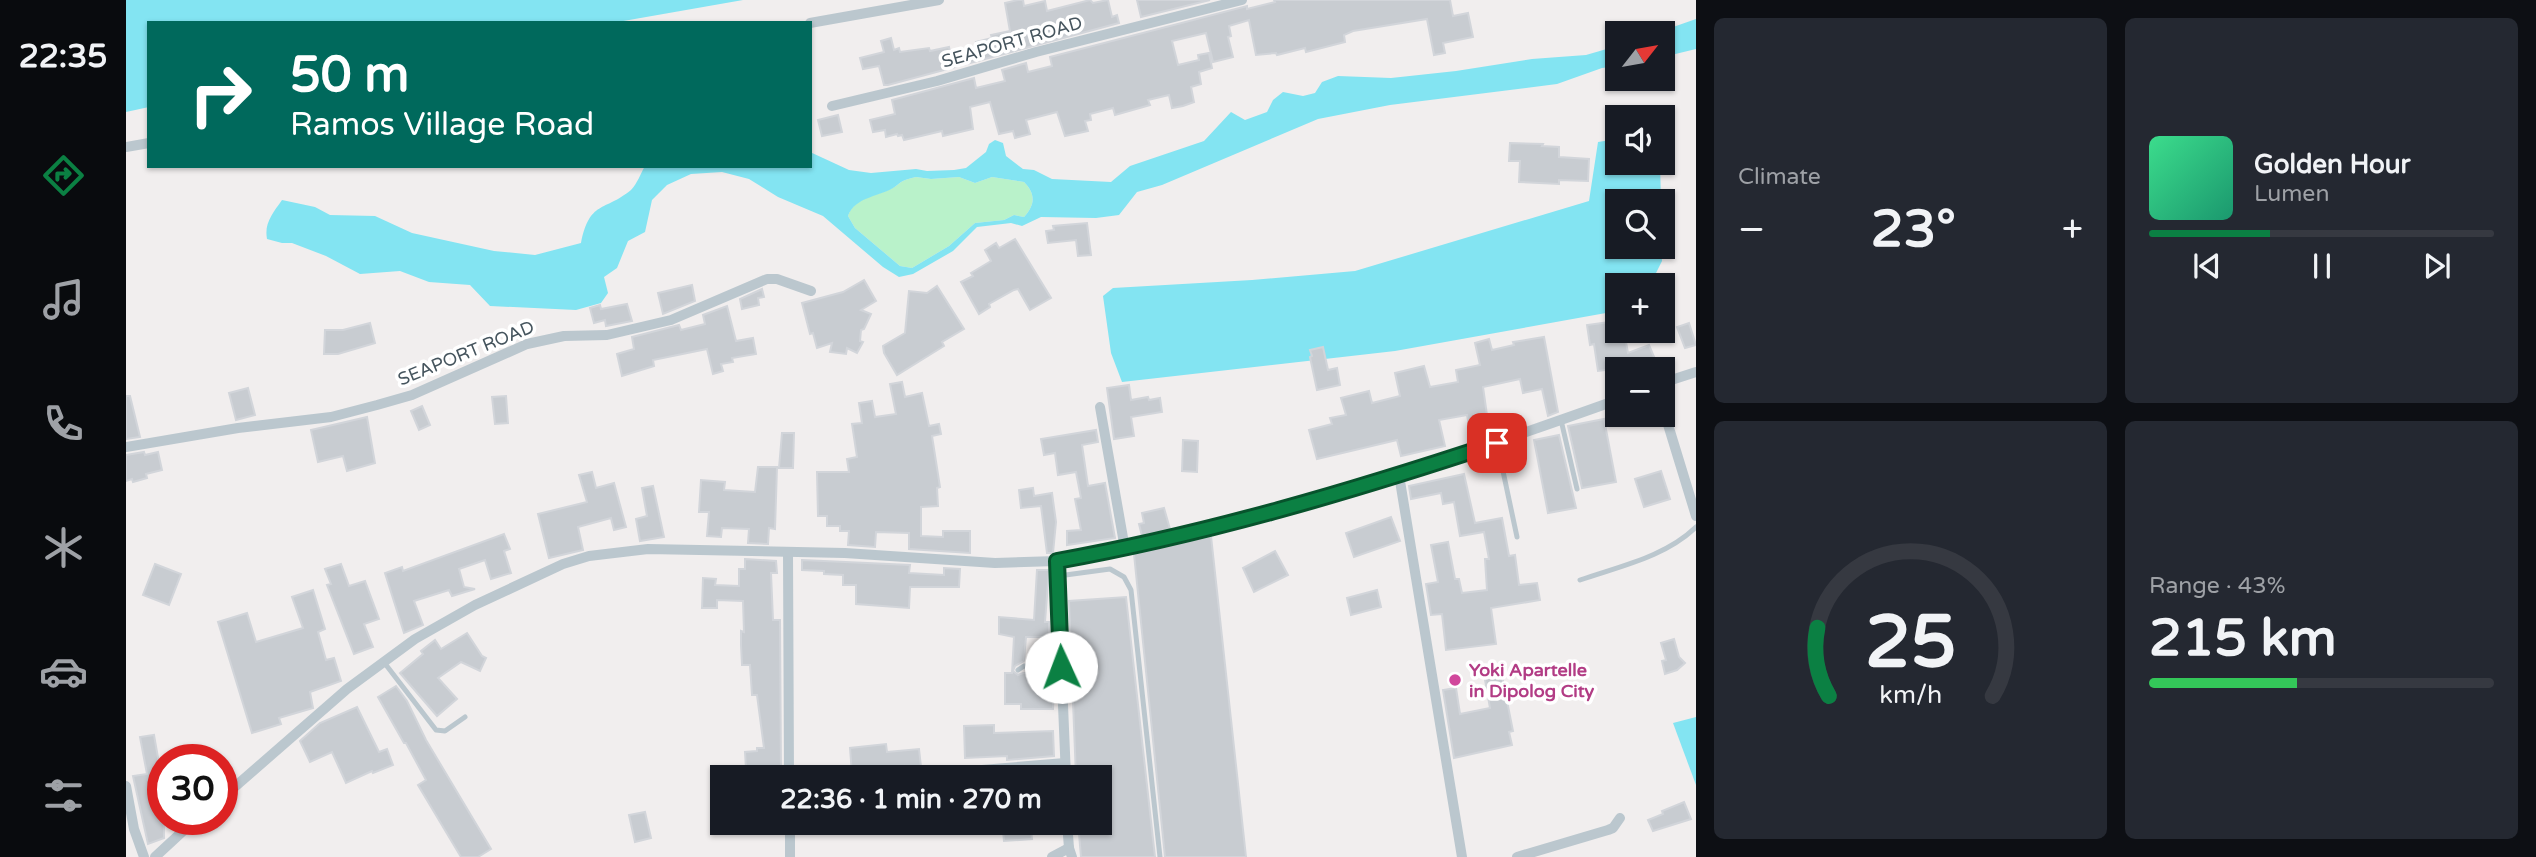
<!DOCTYPE html>
<html lang="en">
<head>
<meta charset="utf-8">
<style>
  body { margin:0; font-family:"Varela Round",sans-serif; background:#242831; color:#f1f3f6; height:100vh; display:flex; flex-direction:column; font-size:26px; white-space:nowrap }
  * { box-sizing:border-box; margin:0 }
  p { font-size:23px; color:#9ea1a6 }
  .icon { flex:none; width:38px; height:38px; fill:none; stroke:currentColor; stroke-width:2; stroke-linecap:round; stroke-linejoin:round }
  .map { position:relative; flex:1; overflow:hidden }
  .sheet { display:flex; flex-direction:column; gap:18px; padding:18px; background:#0d0f14; width:840px }
  .sheet>* { flex:none }
  .top-card { position:absolute; left:21px; top:21px; width:665px; height:147px; border-radius:0px; box-shadow:0 2px 5px #0004; background:#00695c; color:#fff; overflow:hidden }
  .needle { width:46px; rotate:59deg }
  .buttons { position:absolute; left:1479px; top:21px; display:grid; gap:14px }
  .buttons a { display:grid; place-items:center; width:70px; height:70px; border-radius:0px; background:#171b24; box-shadow:0 2px 5px #0004; font-size:35px }
  .speed { position:absolute; left:21px; top:744px; display:flex; gap:14px; font-size:35px; font-weight:700; text-align:center }
  .speed>* { display:grid; place-content:center; width:91px; height:91px; border-radius:50%; background:#171b24; box-shadow:0 2px 5px #0004; line-height:1 }
  .speed .limit { border:10px solid #d22; background:#fff; color:#111 }
  .pin { position:absolute; display:grid; place-items:center; width:60px; height:60px; color:#fff; margin:-30px; border-radius:14px; box-shadow:0 4px 10px #0006 }
  .me { position:absolute; width:77px; margin:-38px; rotate:358deg; stroke-linejoin:round; filter:drop-shadow(0 0 5px #0008) }
  .turn { display:flex; align-items:center; gap:24px; height:147px; padding:0 28px; font-size:32px }
  .turn .icon { width:91px; height:91px; stroke-width:2.5 }
  .turn b { display:block; font-size:49px; line-height:60px }
  .big { font-size:52px; font-weight:700; line-height:1.1 }
  .sheet .tile { flex:1; display:flex; flex-direction:column; justify-content:center; gap:10px; min-width:0; padding:0 24px; border-radius:10px; background:#242831 }
  .sheet .dial { align-items:center; gap:0 }
  .dial svg { height:182px; overflow:visible; fill:none; stroke:#363941; stroke-width:7; stroke-linecap:round; text-anchor:middle }
  .dial text { fill:#f1f3f6; stroke:none }
  .song { display:flex; align-items:center; gap:21px }
  .cover { width:84px; height:84px; border-radius:10px; background:linear-gradient(135deg,hsl(150 70% 55%),hsl(160 70% 35%)) }
  .played { height:7px; border-radius:4px; background:linear-gradient(90deg,#0b8043 35%,#363941 35%) }
  .keys { display:flex; justify-content:space-around; direction:ltr }
  .heat { display:flex; justify-content:space-between; align-items:center; font-size:38px; direction:ltr }
  .charge { height:10px; border-radius:5px; background:linear-gradient(90deg,#34c759 43%,#363941 0) }
  .sheet .tiles { flex:1; display:grid; gap:18px; grid-template-columns:repeat(2,1fr) }
  .trip { position:absolute; left:584px; top:765px; width:402px; height:70px; border-radius:0px; background:#171b24; box-shadow:0 2px 5px #0004; font-weight:700; line-height:70px; text-align:center }
  main { display:flex; flex:1; min-height:0 }
  .menu { display:flex; flex-direction:column; width:126px; justify-content:space-around; align-items:center; background:#090b0e; color:#9ea1a6 }
  .menu .icon { width:49px; height:49px }
  .menu .active { color:#0b8043 }
  .menu b { font-size:32px; color:#f1f3f6 }
  .map>svg:first-child { display:block }
  .green { fill:#b9f2ca }
  .water { fill:#83e4f2; fill-rule:evenodd }
  .building { fill:#c8ccd1; stroke:#d2d5da; stroke-width:2 }
  .lines { fill:none; stroke-linecap:round; stroke-linejoin:round }
  .lane { stroke:#bbc7ce; stroke-width:5 }
  .street { stroke:#bbc7ce; stroke-width:10 }
  .route-casing { stroke:#07532c; stroke-width:18 }
  .route { stroke:#0b8043; stroke-width:12 }
  .hotel-dot { fill:#d1479c; stroke:#fff; stroke-width:2.5 }
  .labels { text-anchor:middle; stroke-width:7; stroke-linejoin:round; paint-order:stroke }
  .street-label { font-size:18px; fill:#45545d; stroke:#fff }
  .hotel-label { font-size:18px; font-weight:bold; fill:#b23c85; stroke:#fff; text-anchor:start }
</style>
</head>
<body>
<main>
<nav class="menu">
<b>22:35</b>
<svg class="icon active" aria-label="directions" viewBox="0 0 24 24"><path d="M12 3l9 9-9 9-9-9zM9 14v-3h6M13 9l2 2-2 2"/></svg>
<svg class="icon" aria-label="music" viewBox="0 0 24 24"><path d="M9 18V5l10-2v13"/><circle cx="6" cy="18" r="3"/><circle cx="16" cy="16" r="3"/></svg>
<svg class="icon" aria-label="phone" viewBox="0 0 24 24"><path d="M5 4h4l2 5-3 2q2 4 5 5l2-3 5 2v4C11 20 4 13 5 4z"/></svg>
<svg class="icon" aria-label="climate" viewBox="0 0 24 24"><path d="M12 3v18M4 7l16 10M4 17L20 7"/></svg>
<svg class="icon" aria-label="car" viewBox="0 0 24 24"><path d="M5 17H2v-5l4-1 3-4h7l3 4 3 1v5h-3M9 17h6M6 11h13"/><circle cx="7" cy="17" r="2"/><circle cx="17" cy="17" r="2"/></svg>
<svg class="icon" aria-label="filters" viewBox="0 0 24 24"><path d="M4 7h16M4 17h16"/><circle cx="9" cy="7" r="2"/><circle cx="15" cy="17" r="2"/></svg>
</nav>
<div class="map">
<svg width="1570" height="857" viewBox="0 0 1570 857">
  <rect width="100%" height="100%" fill="#f1eeee"/>
  <!-- green -->
  <path class="green" d="M790 177 805 179 833 177 849 183 866 177 898 182C910 194 909 205 898 217L888 215 878 220 849 223 823 246 786 268 774 266 729 228 722 216C729 195 755 196 770 186 777 180 781 179 790 177Z"/>
  <!-- water -->
  <g class="water">
    <path d="M0 0H617L486 23H23V107L0 112Z"/>
    <path d="M1570 19V49L1537 57 1536 33H1530Z"/>
    <path d="M1491 46V66L1476 68 1431 84 1264 105 1192 119 1036 185 1011 192 993 215 970 218 915 217 896 226 885 223 851 227 827 251 787 274 773 277 757 267 697 216 652 197 623 179 596 172 565 174 541 185 526 200 519 232 502 241 491 268 478 277 482 293 475 303 450 310 364 306 344 285 303 282 274 271 234 274 200 256 166 243H156L141 239C138 223 147 213 156 200L189 207 204 215 249 216 286 233 368 251 409 255 455 243C464 200 478 212 505 190 511 184 515 173 519 166H684V152L723 170 745 173 790 169 801 171 828 170 840 168 860 152 863 144 869 140 877 143 880 156 897 169 908 170 926 179 985 182 1004 166 1078 141 1105 112 1119 120 1141 112 1147 100 1157 92 1177 96 1189 93 1196 82 1212 76 1265 78 1330 71 1406 59 1460 55ZM790 177 805 179 833 177 849 183 866 177 898 182C910 194 909 205 898 217L888 215 878 220 849 223 823 246 786 268 774 266 729 228 722 216C729 196 755 197 770 186 777 180 781 179 790 177Z"/>
    <path d="M1491 139V163H1534L1535 201H1491V247H1535L1536 261 1524 285H1491V311L1269 351 996 382 985 353 977 296 987 288 1126 280 1229 271 1463 201 1472 142Z"/>
    <path d="M1570 717V785L1547 723Z"/>
  </g>
  <!-- building -->
  <g class="building">
    <path d="M892 0H897L898 6 919 1 921 11 964 0 967 3 982 0 986 17 991 15 993 23 762 85H758L753 66 737 69 734 58 758 52 755 41 765 38 768 50 773 48 774 52 803 48 804 51 823 47 825 56 852 50 850 42 866 38 865 35 884 31 879 3Z"/>
    <path d="M1011 0H1084L1015 17Z"/>
    <path d="M1148 0H1324L1327 16 1342 13 1347 37 1317 43 1319 53 1308 55 1301 19 1227 31 1218 35 1219 42 1180 52 1179 48 1151 55 1150 53 1130 55 1123 20 1103 26 1105 36 1102 37 1107 57 1087 62 1080 33 1046 41 1052 65 1073 60 1072 55 1083 53 1086 68 1073 72 1075 84 1065 87 1068 102 1057 106 1046 108 1043 95 1022 100 1024 105 989 115 987 108 964 114 965 120 959 121 962 131 939 136 931 112 900 120 904 134 889 138 887 131 873 134 864 102 844 107 847 129 817 136 816 131 778 140 776 135 772 136 771 134 760 137 759 130 747 132 744 120 769 114 766 100 848 78 850 88 879 81 876 70 900 63 902 72 926 66 924 57 1121 6V9L1149 2Z"/>
    <path d="M712 115 716 132 696 136 692 120Z"/>
    <path d="M1384 143 1417 144 1416 146 1433 147V157L1463 159 1462 181 1433 180V184L1393 182 1394 161H1383Z"/>
    <path d="M961 223 965 255 952 256 950 240 922 243 920 231 928 230 927 226Z"/>
    <path d="M889 239 925 298 904 310 892 289 888 290 863 304 864 307 853 314 835 282 847 276 845 273 865 261 859 250 870 243 873 248Z"/>
    <path d="M738 280 750 301 735 310 745 314 738 329 735 330 734 341 737 342 731 353 721 348 720 354 704 352 706 343 691 348 687 333 684 334 676 303 717 292Z"/>
    <path d="M566 285 569 301 537 314 532 293Z"/>
    <path d="M811 286 838 329 816 342 818 346 771 375 758 353 757 346 779 333 783 291 801 293Z"/>
    <path d="M636 289 638 297 632 298 633 305 616 309 614 299Z"/>
    <path d="M501 304 506 321 480 326 479 320 468 323 464 308 474 305 475 309Z"/>
    <path d="M601 306 610 341 627 338 630 354 606 358 607 362 595 364 597 371 587 374 581 349 527 360 528 366 496 376 491 354 508 349 506 337 553 325 555 330 579 324 577 315Z"/>
    <path d="M1491 321V331H1498L1502 353 1523 345 1531 364 1517 369 1496 368 1472 371 1468 344 1464 345 1461 325Z"/>
    <path d="M244 323 249 343 212 354H198L199 330H217Z"/>
    <path d="M1563 323 1570 345 1559 348 1551 327Z"/>
    <path d="M1418 337 1432 412 1422 416 1416 389 1397 393 1394 379 1357 387 1364 436 1346 442 1341 415 1313 420 1319 446 1275 456 1271 440 1191 459 1183 430 1206 424 1204 418 1220 415 1215 398 1243 391 1246 403 1274 396 1269 373 1298 366 1304 387 1332 382 1330 370 1354 365 1349 343 1363 339 1366 350 1388 345 1387 342Z"/>
    <path d="M1197 347 1202 370 1211 368 1214 385 1191 390 1184 357 1186 356 1184 350Z"/>
    <path d="M776 382 779 397 796 393 803 426 813 424 815 434 806 436 814 487 811 488 812 506 795 507V536L817 537V531H844V553L783 549V533L750 532 749 547 722 545 723 531H714V526H701V516H692L691 472H723L721 459 731 457 726 424 736 423 733 403 746 401 749 417 770 414 764 384Z"/>
    <path d="M1003 385 1005 400 1022 397 1023 400 1034 398 1036 412 1005 417 1008 436 988 439 981 388Z"/>
    <path d="M122 388 129 415 110 420 103 393Z"/>
    <path d="M0 396H4L14 437 0 439Z"/>
    <path d="M380 396 382 423 369 424 366 397Z"/>
    <path d="M296 406 304 425 293 430 285 411Z"/>
    <path d="M241 417 249 463 221 471 217 456 192 462 185 430Z"/>
    <path d="M1478 419 1490 482 1456 488 1442 426Z"/>
    <path d="M970 430 972 442 956 445 962 486 979 483 989 538 941 545V531L955 530 949 499 955 498 950 472 932 475 929 453 918 455 915 439Z"/>
    <path d="M656 433H668L667 468H653Z"/>
    <path d="M1433 435 1450 508 1422 513 1408 440Z"/>
    <path d="M1057 440 1072 441 1071 472 1056 471Z"/>
    <path d="M18 452 19 455 32 452 36 470 20 474 21 478 7 482 6 479 0 481V455Z"/>
    <path d="M632 467H651L649 529 643 528 642 544 622 543 623 529 596 528 595 537 581 536 583 512H573L575 480 599 482 598 490 629 492Z"/>
    <path d="M1535 471 1544 499 1518 507 1509 479Z"/>
    <path d="M466 472 470 488 488 483 500 527 488 530 485 518 452 527 457 550 423 558 412 514 461 502 453 475Z"/>
    <path d="M1338 474 1349 523 1376 518 1383 556 1389 555 1393 585 1411 583 1414 600 1365 608 1370 644 1320 650 1316 614 1305 615 1300 584 1312 582 1305 545 1322 542 1329 579H1333L1336 593 1361 590 1359 559H1363L1358 532 1334 536 1328 502 1317 504 1315 493 1285 499 1283 486Z"/>
    <path d="M527 486 538 537 514 541 510 519 521 516 516 488Z"/>
    <path d="M907 488 908 496 926 493 930 522 927 553H921L915 506 895 508 893 490Z"/>
    <path d="M1038 508 1044 529 1016 536 1013 524 1018 523 1016 513Z"/>
    <path d="M1265 517 1274 541 1228 557 1220 533Z"/>
    <path d="M378 534 384 549 378 551 385 573 365 579 359 560 333 569 338 587 349 589 326 596 323 590 288 601 297 625 278 633 259 573 276 567 277 571Z"/>
    <path d="M1085 536 1120 857H1039L1008 554Z"/>
    <path d="M1149 551 1162 575 1128 592 1117 568Z"/>
    <path d="M619 559 650 561 651 573H645L647 620H654L655 777H635V767L620 769 619 752 631 751V748H638L631 695H626L624 665H616L615 645V631L618 632 617 601 591 600V608H576L577 578 590 579 589 585 613 586V569H619Z"/>
    <path d="M676 560 784 565 783 573 818 575V568L834 569 833 587H784L783 608 730 604V585H717V575L698 574V571L676 570Z"/>
    <path d="M29 564 55 574 43 605 17 595Z"/>
    <path d="M215 564 223 586 239 581 253 619 238 624 247 647 228 654 201 585 205 584 199 569Z"/>
    <path d="M911 570H923L919 622H923V637H900L898 661 889 666 887 671 892 675 897 673H914V688H928L927 709H895V704H879V673H886L888 637 873 634V617L908 620Z"/>
    <path d="M187 590 199 629 192 632 200 660 208 658 215 681 184 692 187 708 153 718 155 724 126 733 92 622 121 613 130 642 177 628 166 597Z"/>
    <path d="M1251 590 1255 607 1225 615 1221 598Z"/>
    <path d="M1000 597 1029 857H955L952 822H975V777H950L943 601Z"/>
    <path d="M341 633 356 656 360 658 354 671 335 662 312 678 331 699 311 716 274 673 297 654 295 651 309 640 315 649Z"/>
    <path d="M1548 639 1553 657 1559 663 1551 670 1539 674 1536 661 1540 660 1535 643Z"/>
    <path d="M1375 671 1387 731 1383 732 1386 745 1328 758 1317 690 1330 688 1334 714 1364 708 1358 674Z"/>
    <path d="M270 686 281 701 300 740 365 849 352 857H335L292 785 300 780 280 743H278L252 697Z"/>
    <path d="M231 707 253 752 261 749 267 765 247 773 246 771 220 783 206 752 184 762 174 741 194 723Z"/>
    <path d="M868 725V733L927 731 928 756 881 760V756L839 758 838 726Z"/>
    <path d="M28 735 34 769 37 768 38 838 22 844 7 776 21 774 14 737Z"/>
    <path d="M760 744 761 752 793 749 795 767 778 769V766L726 774 724 748Z"/>
    <path d="M1558 802 1565 819 1527 831 1522 820 1537 814 1536 811Z"/>
    <path d="M519 812 525 838 509 842 503 815Z"/>
    <path d="M905 829 906 839 878 841 877 831Z"/>
  </g>
  <g class="lines">
    <!-- lane -->
    <g class="lane">
      <path d="M1435 420 1451 489"/>
      <path d="M1371 443 1391 537"/>
      <path d="M932 576 984 569 998 577 1005 590 1034 857"/>
      <path d="M1454 580C1494 566 1539 557 1570 527"/>
      <path d="M257 661 310 730 319 731 339 717"/>
      <path d="M892 670 898 666 935 667"/>
    </g>
    <!-- street -->
    <g class="street">
      <path d="M684 23 813 0"/>
      <path d="M706 106 811 81 910 52 1116 0"/>
      <path d="M0 147 23 143"/>
      <path d="M1536 383 1570 372"/>
      <path d="M1536 405 1570 516"/>
      <path d="M974 407 999 549"/>
      <path d="M0 447 112 428 205 417 251 405 286 395 401 344 438 336 481 335 545 320 641 279H651L685 291"/>
      <path d="M1273 475 1336 857"/>
      <path d="M662 553 663 777"/>
      <path d="M773 777 939 763"/>
      <path d="M940 777 931 561C1123 526 1307 466 1491 400"/>
      <path d="M0 786 8 829 18 857"/>
      <path d="M96 798 221 689 289 639 349 605 437 564 463 556 522 549 719 553 869 563 931 561"/>
      <path d="M664 822V857"/>
      <path d="M941 822 943 848 946 857"/>
      <path d="M29 857 70 819"/>
      <path d="M926 857 943 848"/>
      <path d="M1391 857 1482 830 1487 828 1494 818"/>
    </g>
  </g>
  <g class="lines">
    <!-- route casing -->
    <g class="route-casing">
      <path id="route" d="M935 667 931 561C1081 534 1226 491 1371 443"/>
    </g>
    <!-- route -->
    <use href="#route" class="route"/>
  </g>
  <!-- markers -->
  <circle class="hotel-dot" cx="1329" cy="680" r="7"/>
  <g class="labels">
    <!-- street labels -->
    <g class="street-label">
      <text transform="translate(886 42) rotate(-16)" y="6">SEAPORT ROAD</text>
      <text transform="translate(340 353) rotate(-22)" y="6">SEAPORT ROAD</text>
    </g>
    <!-- hotel labels -->
    <g class="hotel-label">
      <text x="1343" y="676">Yoki Apartelle<tspan x="1343" dy="21">in Dipolog City</tspan></text>
    </g>
  </g>
</svg>
<div class="buttons">
<a><svg class="needle" viewBox="-14 -14 28 28"><path d="M0-13l5 13h-10z" fill="#e53935"/><path d="M0 13l5-13h-10z" fill="#9ea1a6"/></svg></a>
<a><svg class="icon" aria-label="sound" viewBox="0 0 24 24"><path d="M4 9h4l5-4v14l-5-4H4zM17 9q2 3 0 6"/></svg></a>
<a><svg class="icon" aria-label="search" viewBox="0 0 24 24"><circle cx="10" cy="10" r="6"/><path d="M15 15l6 6"/></svg></a>
<a>+</a>
<a>−</a>
</div>
<div class="speed"><div class="limit">30</div></div>
<div class="pin" style="left:1371px;top:443px;background:#d93025"><svg class="icon" aria-label="arrive" viewBox="0 0 24 24"><path d="M6 21V4h12l-3 4 3 4H6"/></svg></div>
<svg class="me" style="left:935px;top:667px" viewBox="-20 -20 40 40"><circle r="19" fill="#fff"/><path d="M0-13L10 11 0 6-10 11z" fill="#0b8043"/></svg>
<div class="trip">22:36 · 1 min · 270 m</div>
<div class="top-card">
<div class="turn"><svg class="icon" aria-label="right" viewBox="0 0 24 24"><path d="M7 20v-9h11M14 6l5 5-5 5"/></svg><div><b>50 m</b>Ramos Village Road</div></div>
</div>
</div>
<section class="sheet">
<div class="tiles">
<div class="tile"><p>Climate</p>
<div class="heat"><a>−</a><b class="big">23°</b><a>+</a></div>
</div>
<div class="tile">
<div class="song"><i class="cover"></i><div><b>Golden Hour</b><p>Lumen</p></div></div>
<div class="played"></div>
<div class="keys"><svg class="icon" aria-label="previous" viewBox="0 0 24 24"><path d="M18 5L8 12l10 7zM5 5v14"/></svg><svg class="icon" aria-label="pause" viewBox="0 0 24 24"><path d="M8 5v14M16 5v14"/></svg><svg class="icon" aria-label="next" viewBox="0 0 24 24"><path d="M6 5l10 7-10 7zM19 5v14"/></svg></div>
</div>
<div class="tile dial"><svg viewBox="0 0 100 80">
<path d="M14 69A42 42 0 1 1 86 69"/>
<path d="M14 69A42 42 0 0 1 9 39" stroke="#0b8043"/>
<text x="50" y="56" font-size="32" font-weight="700">25</text>
<text x="50" y="72" font-size="11">km/h</text>
</svg></div>
<div class="tile"><p>Range · 43%</p><b class="big">215 km</b><div class="charge"></div></div>
</div>
</section>
</main>
</body>
</html>
